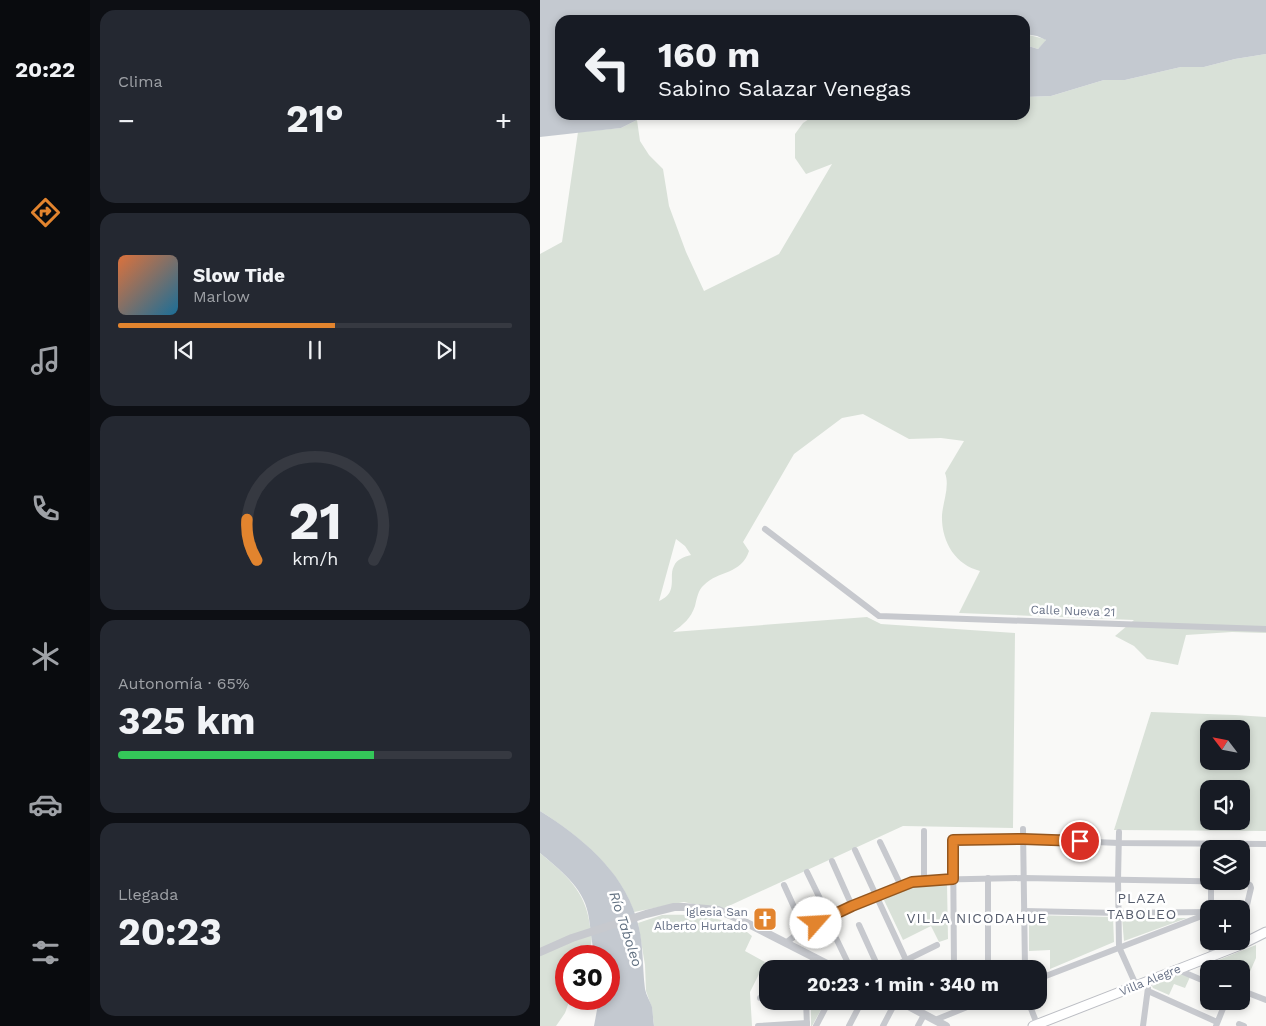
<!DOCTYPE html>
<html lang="es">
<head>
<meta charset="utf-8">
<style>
  body { margin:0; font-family:"Work Sans",sans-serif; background:#242831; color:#f1f3f6; height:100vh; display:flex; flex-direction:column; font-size:19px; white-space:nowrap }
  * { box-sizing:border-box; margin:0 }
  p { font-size:16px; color:#9ea1a6 }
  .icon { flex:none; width:28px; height:28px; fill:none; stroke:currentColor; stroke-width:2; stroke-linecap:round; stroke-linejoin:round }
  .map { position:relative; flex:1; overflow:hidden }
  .drawer { display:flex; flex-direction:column; gap:10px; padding:10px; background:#0d0f14; width:450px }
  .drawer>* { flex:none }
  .top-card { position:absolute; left:15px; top:15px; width:475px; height:105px; border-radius:15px; box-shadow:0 2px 8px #0003; background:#171b24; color:#f1f3f6; overflow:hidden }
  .needle { width:32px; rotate:302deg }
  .buttons { position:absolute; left:660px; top:720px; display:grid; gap:10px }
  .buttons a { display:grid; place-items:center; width:50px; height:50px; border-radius:10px; background:#171b24; box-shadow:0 2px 8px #0003; font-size:25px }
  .speed { position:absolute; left:15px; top:945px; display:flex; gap:10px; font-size:25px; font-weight:700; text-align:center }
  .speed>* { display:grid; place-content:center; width:65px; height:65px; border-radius:50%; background:#171b24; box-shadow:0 2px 8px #0003; line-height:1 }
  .speed .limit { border:8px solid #d22; background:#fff; color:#111 }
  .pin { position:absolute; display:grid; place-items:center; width:42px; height:42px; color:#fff; margin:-21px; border:2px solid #fff; border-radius:50%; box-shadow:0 1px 5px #0007 }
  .me { position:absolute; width:55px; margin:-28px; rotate:64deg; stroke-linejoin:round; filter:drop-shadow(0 0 4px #0008) }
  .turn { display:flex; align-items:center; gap:18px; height:105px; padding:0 20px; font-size:22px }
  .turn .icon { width:65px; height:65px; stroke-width:2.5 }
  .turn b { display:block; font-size:35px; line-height:42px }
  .big { font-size:38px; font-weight:700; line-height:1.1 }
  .drawer .tile { flex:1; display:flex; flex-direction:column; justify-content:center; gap:8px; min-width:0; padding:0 18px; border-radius:15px; background:#242831 }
  .drawer .dial { align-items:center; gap:0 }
  .dial svg { height:130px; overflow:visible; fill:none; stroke:#363941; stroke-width:7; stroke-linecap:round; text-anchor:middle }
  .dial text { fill:#f1f3f6; stroke:none }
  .song { display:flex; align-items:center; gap:15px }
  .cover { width:60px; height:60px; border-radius:8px; background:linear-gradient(135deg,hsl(20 70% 55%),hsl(200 70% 35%)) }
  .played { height:5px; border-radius:2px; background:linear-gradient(90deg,#e2842e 55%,#363941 55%) }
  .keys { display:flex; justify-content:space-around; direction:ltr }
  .heat { display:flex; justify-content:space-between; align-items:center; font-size:28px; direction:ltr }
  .charge { height:8px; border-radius:4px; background:linear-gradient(90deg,#34c759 65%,#363941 0) }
  .trip { position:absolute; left:219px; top:960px; width:288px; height:50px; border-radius:15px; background:#171b24; box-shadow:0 2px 8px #0003; font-weight:700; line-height:50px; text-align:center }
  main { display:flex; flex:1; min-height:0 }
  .tabs { display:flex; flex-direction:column; width:90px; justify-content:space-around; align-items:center; background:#090b0e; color:#9ea1a6 }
  .tabs .icon { width:35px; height:35px }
  .tabs .selected { color:#e2842e }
  .tabs b { font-size:22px; color:#f1f3f6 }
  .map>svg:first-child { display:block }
  .green { fill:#d9e1d8; fill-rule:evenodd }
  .water { fill:#c4c9d0 }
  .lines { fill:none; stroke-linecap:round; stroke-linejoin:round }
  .secondary-casing { stroke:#bcbec4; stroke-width:11 }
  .minor { stroke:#c7c9ce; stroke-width:6 }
  .tertiary { stroke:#c7c9ce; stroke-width:8 }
  .secondary { stroke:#fff; stroke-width:9 }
  .route-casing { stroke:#93561e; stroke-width:12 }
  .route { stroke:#e2842e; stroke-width:9 }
  .labels { text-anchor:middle; stroke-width:5; stroke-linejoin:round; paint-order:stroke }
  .street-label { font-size:12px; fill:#687287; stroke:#fff }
  .poi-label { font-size:12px; fill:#687287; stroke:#fff; text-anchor:end }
  .neighbourhood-label { font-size:14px; letter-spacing:1px; fill:#565d6d; stroke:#fff }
  .water-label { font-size:14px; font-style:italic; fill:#647383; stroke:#fff }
</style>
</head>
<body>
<main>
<nav class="tabs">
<b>20:22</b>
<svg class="icon selected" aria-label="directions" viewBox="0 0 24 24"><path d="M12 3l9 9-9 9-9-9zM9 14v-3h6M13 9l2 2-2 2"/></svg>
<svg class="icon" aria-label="music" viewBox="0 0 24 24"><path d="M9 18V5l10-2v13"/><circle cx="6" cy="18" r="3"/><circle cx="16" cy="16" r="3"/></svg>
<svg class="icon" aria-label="phone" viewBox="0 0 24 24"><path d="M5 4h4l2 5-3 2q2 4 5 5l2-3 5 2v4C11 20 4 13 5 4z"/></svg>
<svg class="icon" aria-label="climate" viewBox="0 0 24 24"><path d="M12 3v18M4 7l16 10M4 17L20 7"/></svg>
<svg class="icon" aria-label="car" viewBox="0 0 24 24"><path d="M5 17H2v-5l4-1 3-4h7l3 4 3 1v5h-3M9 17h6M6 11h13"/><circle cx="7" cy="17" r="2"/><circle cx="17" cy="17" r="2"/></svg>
<svg class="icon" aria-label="filters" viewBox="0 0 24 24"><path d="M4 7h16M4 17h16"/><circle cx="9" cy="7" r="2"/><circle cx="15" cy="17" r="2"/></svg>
</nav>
<section class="drawer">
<div class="tile"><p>Clima</p>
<div class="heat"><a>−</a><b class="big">21°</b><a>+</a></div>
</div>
<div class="tile">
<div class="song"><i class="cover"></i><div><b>Slow Tide</b><p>Marlow</p></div></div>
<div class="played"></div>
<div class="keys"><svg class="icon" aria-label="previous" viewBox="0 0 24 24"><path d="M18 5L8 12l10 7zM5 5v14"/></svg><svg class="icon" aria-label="pause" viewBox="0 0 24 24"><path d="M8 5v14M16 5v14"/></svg><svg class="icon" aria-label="next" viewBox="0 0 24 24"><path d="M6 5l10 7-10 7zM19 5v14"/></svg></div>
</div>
<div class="tile dial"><svg viewBox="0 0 100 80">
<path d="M14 69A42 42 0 1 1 86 69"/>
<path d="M14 69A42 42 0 0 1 8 44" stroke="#e2842e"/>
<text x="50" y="56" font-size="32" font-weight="700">21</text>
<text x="50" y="72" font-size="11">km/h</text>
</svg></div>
<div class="tile"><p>Autonomía · 65%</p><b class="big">325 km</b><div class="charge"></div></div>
<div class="tile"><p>Llegada</p><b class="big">20:23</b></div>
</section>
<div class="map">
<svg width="726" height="1026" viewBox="0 0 726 1026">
  <rect width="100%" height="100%" fill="#f9f9f7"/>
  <!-- green -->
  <g class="green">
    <path d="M485 34 505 39 506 41 498 49 485 45Z"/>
    <path d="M726 54V633L692 632 646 635 638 665 607 659 594 646 575 636 594 620 419 613 440 571C415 565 401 541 402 515 403 502 410 486 405 473L424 441 401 438 369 439 323 414 302 418 254 454 203 542 209 551C201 575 179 570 164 585 158 590 157 598 155 606 151 618 143 625 133 632L327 617 341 624 475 633 473 828 363 826 180 910 144 902 94 912C79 868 38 835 0 811V254L22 242 38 132 81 128 97 120 100 141 109 155 123 169 129 206 146 252 164 291 239 254 292 164 266 174 255 158V134L263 123 275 115H485V97L511 96 564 80H585L641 67H664L695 59ZM136 539 145 546 151 555C144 557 137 559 134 566 128 576 139 593 119 601Z"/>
    <path d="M611 712 695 715 726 717V831L574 830ZM669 729H701V761H669ZM669 789H701V821H669Z"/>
    <path d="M0 853C25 874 46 891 50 926 52 938 53 944 47 956H26V999H30L25 1013 16 1026H0Z"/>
    <path d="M407 884 408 939 399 942 391 926 363 940 344 900 373 886Z"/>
    <path d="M122 915C152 914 188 915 212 936L205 951 225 962 210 992 212 1026H114L112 1008 106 991 105 965 98 923Z"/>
    <path d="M489 915 573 917 574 942 510 969V950L489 951Z"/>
    <path d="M582 918H647L584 941Z"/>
    <path d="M716 945V958L705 983 701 981V969H675L666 965Z"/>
    <path d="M640 973 650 977 645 988 634 984 629 995 613 988 612 986Z"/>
    <path d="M271 1001H274L283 1006 272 1026H271Z"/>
  </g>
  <!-- water -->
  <g class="water">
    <path d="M0 0H726V54L695 59 664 67H641L585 80H564L511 96 485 97V45L498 49 506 40 497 36 485 34V20H20V115H132L108 117 97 120 81 128 0 137Z"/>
    <path d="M0 811C40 836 82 870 96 917 104 940 102 965 105 989 106 995 110 1001 112 1007 113 1013 113 1020 114 1026H54L59 999H69V956H55C51 942 51 928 48 913 43 887 19 869 0 853Z"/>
  </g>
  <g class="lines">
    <!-- secondary casing -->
    <g class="secondary-casing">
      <path id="secondary" d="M493 1026 698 946 726 932"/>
    </g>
    <!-- minor -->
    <g class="minor">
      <path d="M225 529 339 616 726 629"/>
      <path d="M483 829 485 969"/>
      <path d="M579 832 578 880 579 947 596 985"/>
      <path d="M340 842 361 886"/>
      <path d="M315 850 366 960"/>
      <path d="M292 861 312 906"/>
      <path d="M267 872 289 917"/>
      <path d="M448 878V969"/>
      <path d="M384 880V831"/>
      <path d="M244 885 264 929"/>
      <path d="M671 909V881"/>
      <path d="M484 911 578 913 669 912"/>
      <path d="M319 925 339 969"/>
      <path d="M295 936 308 963 306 969"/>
      <path d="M671 941 672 955"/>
      <path d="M247 942 264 929 312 906 372 882 384 880 484 878 705 882 710 885 711 888 701 930"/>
      <path d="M268 969 275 957"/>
      <path d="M348 969 397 945"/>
      <path d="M414 969 413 840 483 839 579 843 726 844"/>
      <path d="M636 969 669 983"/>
      <path d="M498 979 667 914"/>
      <path d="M608 991 677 1022"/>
      <path d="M708 993 726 1000"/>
      <path d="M220 998H228"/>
      <path d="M266 1001 267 1025"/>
      <path d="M488 1001 497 1024"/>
      <path d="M395 1020 442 1001"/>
      <path d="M699 1024 704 1026"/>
      <path d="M218 1026 267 1023"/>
      <path d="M276 1026 289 1001"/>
      <path d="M309 1026 322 1001"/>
      <path d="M343 1026 356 1001"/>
      <path d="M378 1026 384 1015"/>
      <path d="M603 1026 608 988"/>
      <path d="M676 1026 686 1001"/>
    </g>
    <!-- tertiary -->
    <g class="tertiary">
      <path d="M0 952 32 938 106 914 134 907H144L178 910 197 918 297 969"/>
      <path d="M359 1001 406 1026"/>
    </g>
    <!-- secondary -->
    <use href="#secondary" class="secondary"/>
  </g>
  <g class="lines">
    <!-- route casing -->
    <g class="route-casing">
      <path id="route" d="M276 923 312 906 372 882 413 879V840L483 839 540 841"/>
    </g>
    <!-- route -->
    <use href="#route" class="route"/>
  </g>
  <!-- icons -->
  <defs>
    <g id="church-square" transform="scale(1.25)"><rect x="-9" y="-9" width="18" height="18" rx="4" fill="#e2842e" stroke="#fff"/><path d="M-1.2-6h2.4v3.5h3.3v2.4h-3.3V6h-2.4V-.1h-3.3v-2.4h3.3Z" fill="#fff"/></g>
  </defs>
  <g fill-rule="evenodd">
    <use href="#church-square" x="225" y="919"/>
  </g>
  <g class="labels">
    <!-- street labels -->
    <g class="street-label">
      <text transform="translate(533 611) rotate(2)" y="4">Calle Nueva 21</text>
      <text transform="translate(610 980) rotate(-22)" y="4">Villa Alegre</text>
    </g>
    <!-- poi labels -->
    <g class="poi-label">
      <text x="208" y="916">Iglesia San<tspan x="208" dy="14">Alberto Hurtado</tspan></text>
    </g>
    <!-- neighbourhood labels -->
    <g class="neighbourhood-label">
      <text x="602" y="903">PLAZA<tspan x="602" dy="16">TABOLEO</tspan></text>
      <text x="437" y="923">VILLA NICODAHUE</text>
    </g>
    <!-- water labels -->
    <g class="water-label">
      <text transform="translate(86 929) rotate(72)" y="5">Río Taboleo</text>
    </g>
  </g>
</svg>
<div class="buttons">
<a><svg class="needle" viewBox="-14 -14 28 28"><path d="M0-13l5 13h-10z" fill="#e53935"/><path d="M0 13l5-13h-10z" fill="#9ea1a6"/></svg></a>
<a><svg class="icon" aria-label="sound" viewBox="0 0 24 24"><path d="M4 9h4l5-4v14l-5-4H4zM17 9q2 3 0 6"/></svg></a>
<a><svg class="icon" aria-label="layers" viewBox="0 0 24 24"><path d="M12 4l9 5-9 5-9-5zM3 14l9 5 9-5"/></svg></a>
<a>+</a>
<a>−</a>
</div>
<div class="speed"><div class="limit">30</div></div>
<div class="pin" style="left:540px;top:841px;background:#d93025"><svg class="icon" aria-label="arrive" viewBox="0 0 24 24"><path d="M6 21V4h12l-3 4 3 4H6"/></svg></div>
<svg class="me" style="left:276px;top:923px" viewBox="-20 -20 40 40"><circle r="19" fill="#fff"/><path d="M0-13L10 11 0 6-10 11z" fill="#e2842e"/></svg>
<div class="trip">20:23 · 1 min · 340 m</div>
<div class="top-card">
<div class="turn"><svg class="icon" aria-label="left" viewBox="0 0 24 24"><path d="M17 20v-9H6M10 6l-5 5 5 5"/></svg><div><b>160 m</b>Sabino Salazar Venegas</div></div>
</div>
</div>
</main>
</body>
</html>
